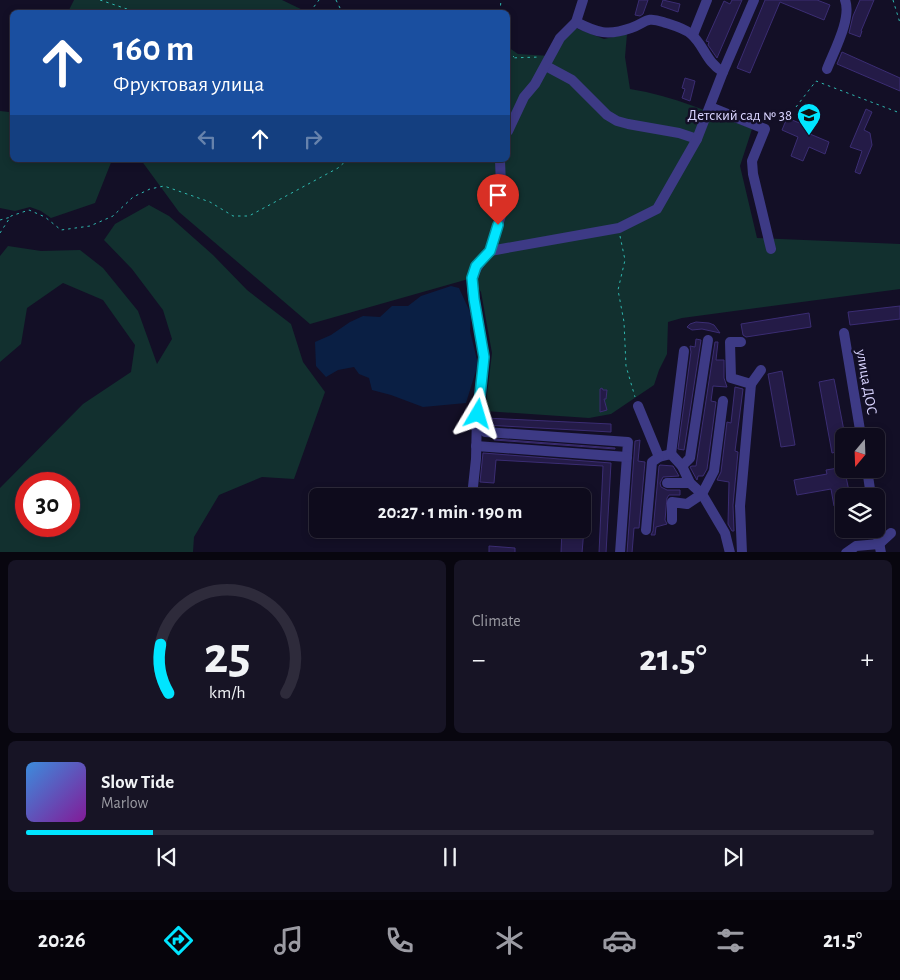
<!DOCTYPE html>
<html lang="en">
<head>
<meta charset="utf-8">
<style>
  body { margin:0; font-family:"Alegreya Sans",sans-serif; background:#171425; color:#f1f3f6; height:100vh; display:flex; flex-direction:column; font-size:19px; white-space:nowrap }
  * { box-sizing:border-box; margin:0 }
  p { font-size:16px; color:#9b9ba3 }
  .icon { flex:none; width:28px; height:28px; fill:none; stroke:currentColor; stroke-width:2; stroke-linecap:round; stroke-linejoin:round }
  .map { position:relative; height:552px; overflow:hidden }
  .sheet { display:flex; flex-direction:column; gap:8px; padding:8px; background:#08060f; flex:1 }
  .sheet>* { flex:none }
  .guide { position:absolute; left:10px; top:10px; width:500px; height:152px; border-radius:8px; box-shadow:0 2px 8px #0003,0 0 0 1px #2e2b3b; background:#1a4fa0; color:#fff; overflow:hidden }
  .needle { width:32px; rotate:199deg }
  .tools { position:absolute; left:835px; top:428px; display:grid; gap:10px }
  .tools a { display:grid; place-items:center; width:50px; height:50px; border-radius:8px; background:#0e0b1c; box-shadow:0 2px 8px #0003,0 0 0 1px #2e2b3b; font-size:25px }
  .speed { position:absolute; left:15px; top:472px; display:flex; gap:10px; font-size:25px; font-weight:700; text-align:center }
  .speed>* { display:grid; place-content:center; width:65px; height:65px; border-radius:50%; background:#0e0b1c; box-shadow:0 2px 8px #0003,0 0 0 1px #2e2b3b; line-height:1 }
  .speed .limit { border:8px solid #d22; background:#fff; color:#111 }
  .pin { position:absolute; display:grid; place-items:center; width:42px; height:42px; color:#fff; margin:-51px -21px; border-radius:50% 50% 50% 0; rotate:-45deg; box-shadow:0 0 5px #0007 }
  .pin .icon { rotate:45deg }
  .me { position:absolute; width:55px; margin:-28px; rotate:7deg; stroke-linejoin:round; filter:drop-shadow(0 0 4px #0008) }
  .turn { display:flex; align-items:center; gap:18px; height:105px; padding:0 20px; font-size:22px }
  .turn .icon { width:65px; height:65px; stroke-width:2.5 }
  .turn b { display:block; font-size:35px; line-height:42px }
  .lanes { display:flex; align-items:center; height:48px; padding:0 20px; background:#0003; justify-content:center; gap:25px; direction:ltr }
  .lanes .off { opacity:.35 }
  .big { font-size:38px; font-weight:700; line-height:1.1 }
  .sheet .widget { flex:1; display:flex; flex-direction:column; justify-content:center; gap:8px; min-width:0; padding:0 18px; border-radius:8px; background:#171425 }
  .sheet .dial { align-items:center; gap:0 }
  .dial svg { height:130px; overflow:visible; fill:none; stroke:#2e2b3b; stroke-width:7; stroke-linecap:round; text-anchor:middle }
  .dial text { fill:#f1f3f6; stroke:none }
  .song { display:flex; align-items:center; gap:15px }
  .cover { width:60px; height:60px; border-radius:8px; background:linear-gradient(135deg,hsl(210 70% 55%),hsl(290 70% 35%)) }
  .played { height:5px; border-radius:2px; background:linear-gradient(90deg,#00e5ff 15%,#2e2b3b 15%) }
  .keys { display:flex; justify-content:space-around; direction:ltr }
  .heat { display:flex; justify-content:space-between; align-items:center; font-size:28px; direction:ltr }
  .sheet .tiles { flex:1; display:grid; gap:8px; grid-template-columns:1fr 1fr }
  .widget:last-child { grid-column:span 2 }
  .trip { position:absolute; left:309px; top:488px; width:282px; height:50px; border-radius:8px; background:#0e0b1c; box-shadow:0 2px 8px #0003,0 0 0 1px #2e2b3b; font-weight:700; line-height:50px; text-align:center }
  .dock { display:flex; height:80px; justify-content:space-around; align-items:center; background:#06040b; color:#9b9ba3 }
  .dock .icon { width:35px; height:35px }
  .dock .current { color:#00e5ff }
  .dock b { font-size:22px; color:#f1f3f6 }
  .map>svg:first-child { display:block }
  .green { fill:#12302f; fill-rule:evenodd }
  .water { fill:#0a1f44 }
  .building { fill:#241b47; stroke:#3b2d73 }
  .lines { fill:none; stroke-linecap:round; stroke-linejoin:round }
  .path { stroke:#2fb8b0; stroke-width:1; stroke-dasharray:2.5 4; stroke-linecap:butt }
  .minor { stroke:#3d3a85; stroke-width:10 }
  .route-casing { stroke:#0095a6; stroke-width:12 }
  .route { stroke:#00e5ff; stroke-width:9 }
  .labels { text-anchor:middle; stroke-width:5; stroke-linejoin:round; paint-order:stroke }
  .poi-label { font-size:15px; fill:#d9d4ff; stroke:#130f26; text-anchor:end }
  .street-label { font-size:15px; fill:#d9d4ff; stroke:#130f26 }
</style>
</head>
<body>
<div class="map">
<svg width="900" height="553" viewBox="0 0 900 553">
  <rect width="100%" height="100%" fill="#130f26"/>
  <!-- green -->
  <g class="green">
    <path d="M74 0H282L307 12H68Z"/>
    <path d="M573 27 604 39 627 34 625 57 630 89C674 96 712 113 752 129L740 166 757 238 900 244V289L682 318 668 322 667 354 659 370 654 385 611 414 589 418 485 411 492 353 481 292 472 278 310 324 179 212 141 160H508V47L518 54 550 56Z"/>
    <path d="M12 107V160H112L95 203 51 218 41 211 30 207 15 211 0 208V111L9 112Z"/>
    <path d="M149 205 169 216 213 255 247 290 291 324 303 362 325 392 294 479 262 477 219 495 194 537 193 552H0V488L83 404 131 372 135 345 103 300 63 283 27 308 21 344 0 362V256L8 246 41 251 80 250 103 268 138 311 157 364 172 339 163 310 132 269 104 240 115 224ZM26 484H69V526H26Z"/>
  </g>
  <!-- water -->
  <path class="water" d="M451 286 459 288 471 314 470 331 478 364 466 403 423 407 391 395 372 390 369 378 359 374 354 367 338 370 326 377 316 366 315 342 331 335 350 322 363 316 380 317 392 306H408L421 296Z"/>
  <!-- building -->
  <g class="building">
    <path d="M639 0H648L643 14 640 16 635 15Z"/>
    <path d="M663 0 680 4 678 12 661 6Z"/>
    <path d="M732 0H742L717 58 708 45 709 42 706 41 724 1 730 4Z"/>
    <path d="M765 0H817L830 5 824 20 780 2 750 73 737 68Z"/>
    <path d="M860 0H874L861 31H862L860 37 849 33 853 16Z"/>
    <path d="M842 52 900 78V91L837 64Z"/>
    <path d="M685 78 695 81 690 101 682 98 685 89 682 88Z"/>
    <path d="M866 109 872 112 864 130 870 133 872 145 860 174 855 172 862 151 850 147Z"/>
    <path d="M807 112 817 117 810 134 829 142 825 154 809 147 803 161 791 156 798 137 782 130 787 118 802 124Z"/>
    <path d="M900 306V319L850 325 848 312Z"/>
    <path d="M809 313 811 327 746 337 743 335 741 324Z"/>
    <path d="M696 322 709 323 714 325 720 333 702 329 692 330 687 327 690 324Z"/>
    <path d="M696 339 701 340 684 450 678 449 691 352 690 346 695 347Z"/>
    <path d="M715 342H718L716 360H724V378L727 387 713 386 711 401 716 402 707 469 703 476H698L697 480 690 467 692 466H696Z"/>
    <path d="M782 371 795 445 781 447 768 374Z"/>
    <path d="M834 379 845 436 844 450 832 453 819 382Z"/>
    <path d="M735 387 743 389 735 451 738 452 733 505 734 531H732L728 524 729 482 717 480 721 472 727 422 731 423Z"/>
    <path d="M602 388 603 390H607L606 399H604L607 410 600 412V389Z"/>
    <path d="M485 418 611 424V432L485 425Z"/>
    <path d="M494 439 615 448V449L494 440Z"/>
    <path d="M640 440 638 461 645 462 639 528H634L632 553H627L635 441Z"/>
    <path d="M483 453 611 463 606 553H599L603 466 496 460 494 483 480 482Z"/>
    <path d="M660 465 673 466 679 476 663 477 660 483 661 487 667 490H680V495H669L667 498 665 520 667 524 656 527 655 535H651L653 531 659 466Z"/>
    <path d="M844 467 850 496H844V504L834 506 831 489 797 495 794 480 827 474 826 470Z"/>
    <path d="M562 529H584L582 553H561Z"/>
    <path d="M489 546 515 548V553H489Z"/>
  </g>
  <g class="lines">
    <!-- path -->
    <g class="path">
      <path d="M100 0 136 12"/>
      <path d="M336 0 342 12"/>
      <path d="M893 0 900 23"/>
      <path d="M310 12 319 0"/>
      <path d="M500 12 501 0"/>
      <path d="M508 52 514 57"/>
      <path d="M508 58 540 57"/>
      <path d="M508 101 514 99"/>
      <path d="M796 107 816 81 900 113"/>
      <path d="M0 220 11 217"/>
      <path d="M0 233 11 216 29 210 45 217 61 230 90 226 113 216 133 197 150 189 164 186 210 202 233 216H249L338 168 347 160"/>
      <path d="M620 236 625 260 618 290 624 322 626 366 635 397"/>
    </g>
    <!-- minor -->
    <g class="minor">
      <path d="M576 22C597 33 608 36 631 28 646 23 645 16 663 22 672 25 684 28 691 34 704 45 706 62 723 72"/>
      <path d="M693 35 707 0"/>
      <path d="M546 66 572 80 607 115 617 121 628 124 679 133 697 139"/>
      <path d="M827 69C834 51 852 18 845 0"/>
      <path d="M710 107 765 129 752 161 753 174 771 249"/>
      <path d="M508 131 524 97 535 84 560 38 576 22 583 0"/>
      <path d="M490 251 502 212 500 160"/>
      <path d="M844 333 861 436"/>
      <path d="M741 342H730L731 378 751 384 740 506 742 553"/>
      <path d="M751 384 761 370"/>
      <path d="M638 406 659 457 671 454 682 466 690 483 702 494 725 533 730 553"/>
      <path d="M485 432 628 442 620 553"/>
      <path d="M476 446 627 457"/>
      <path d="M671 454 684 351"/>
      <path d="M682 466 690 458 708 340"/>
      <path d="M867 469 871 496"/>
      <path d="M667 483H690"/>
      <path d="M472 496 476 459 477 414 484 357 472 289C472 271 479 263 490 251L619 228 657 209 697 139 723 72 754 0"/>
      <path d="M672 520V502L687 504 702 494 714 471 723 401"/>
      <path d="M876 526 881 553"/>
      <path d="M646 530 652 462 659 457"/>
      <path d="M846 553 856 546 879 544 891 533"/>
    </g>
  </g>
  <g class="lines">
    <!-- route casing -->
    <g class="route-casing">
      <path id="route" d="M478 414 484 357 474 299 472 278 476 266 490 251 498 225"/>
    </g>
    <!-- route -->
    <use href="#route" class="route"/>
  </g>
  <!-- icons -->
  <defs>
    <g id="school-pin" transform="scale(1.25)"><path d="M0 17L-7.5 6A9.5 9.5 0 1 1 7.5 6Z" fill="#00e5ff" stroke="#130f26"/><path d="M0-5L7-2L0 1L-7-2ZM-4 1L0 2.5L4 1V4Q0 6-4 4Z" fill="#111"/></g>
  </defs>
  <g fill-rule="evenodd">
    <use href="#school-pin" x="809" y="115"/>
  </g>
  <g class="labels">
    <!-- poi labels -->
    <g class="poi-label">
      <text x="792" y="120">Детский сад № 38</text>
    </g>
    <!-- street labels -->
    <g class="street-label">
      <text transform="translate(867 382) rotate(80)" y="5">улица ДОС</text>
    </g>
  </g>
</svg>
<div class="tools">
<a><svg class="needle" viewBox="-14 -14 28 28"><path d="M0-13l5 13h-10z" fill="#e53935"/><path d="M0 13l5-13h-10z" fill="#9b9ba3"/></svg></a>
<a><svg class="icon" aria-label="layers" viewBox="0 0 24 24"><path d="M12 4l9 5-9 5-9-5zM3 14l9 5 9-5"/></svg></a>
</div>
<div class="speed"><div class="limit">30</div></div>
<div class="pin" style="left:498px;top:225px;background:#d93025"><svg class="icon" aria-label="arrive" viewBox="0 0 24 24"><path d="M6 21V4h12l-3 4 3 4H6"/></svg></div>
<svg class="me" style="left:478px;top:414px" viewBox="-20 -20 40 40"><path d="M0-17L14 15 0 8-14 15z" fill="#00e5ff" stroke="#fff" stroke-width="4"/></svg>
<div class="trip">20:27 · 1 min · 190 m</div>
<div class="guide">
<div class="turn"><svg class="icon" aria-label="ahead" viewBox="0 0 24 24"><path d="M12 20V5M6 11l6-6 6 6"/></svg><div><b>160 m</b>Фруктовая улица</div></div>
<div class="lanes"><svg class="icon off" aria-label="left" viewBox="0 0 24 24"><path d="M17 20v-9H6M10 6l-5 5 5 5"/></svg><svg class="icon" aria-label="ahead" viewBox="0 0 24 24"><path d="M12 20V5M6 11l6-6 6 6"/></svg><svg class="icon off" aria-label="right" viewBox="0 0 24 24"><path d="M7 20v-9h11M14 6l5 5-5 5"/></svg></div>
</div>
</div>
<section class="sheet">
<div class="tiles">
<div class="widget dial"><svg viewBox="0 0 100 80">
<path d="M14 69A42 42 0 1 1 86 69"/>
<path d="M14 69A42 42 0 0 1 9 39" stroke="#00e5ff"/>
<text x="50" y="56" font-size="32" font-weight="700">25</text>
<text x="50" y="72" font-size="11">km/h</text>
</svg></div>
<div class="widget"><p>Climate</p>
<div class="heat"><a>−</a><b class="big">21.5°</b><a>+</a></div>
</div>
<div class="widget">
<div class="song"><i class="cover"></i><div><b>Slow Tide</b><p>Marlow</p></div></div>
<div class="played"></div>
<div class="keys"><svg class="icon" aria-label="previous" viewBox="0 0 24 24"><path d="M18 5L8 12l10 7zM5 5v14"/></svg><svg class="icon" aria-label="pause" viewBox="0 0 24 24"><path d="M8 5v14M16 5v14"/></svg><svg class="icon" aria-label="next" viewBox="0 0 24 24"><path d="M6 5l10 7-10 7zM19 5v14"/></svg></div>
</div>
</div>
</section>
<nav class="dock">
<b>20:26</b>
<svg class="icon current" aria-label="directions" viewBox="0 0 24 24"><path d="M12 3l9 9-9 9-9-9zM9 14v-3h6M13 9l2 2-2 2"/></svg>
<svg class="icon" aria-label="music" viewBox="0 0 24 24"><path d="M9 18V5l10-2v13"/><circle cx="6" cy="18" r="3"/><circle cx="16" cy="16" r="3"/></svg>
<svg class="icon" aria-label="phone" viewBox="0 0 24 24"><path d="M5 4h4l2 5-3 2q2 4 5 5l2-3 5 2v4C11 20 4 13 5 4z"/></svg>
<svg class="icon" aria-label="climate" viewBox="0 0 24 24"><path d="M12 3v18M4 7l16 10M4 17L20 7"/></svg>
<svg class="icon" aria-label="car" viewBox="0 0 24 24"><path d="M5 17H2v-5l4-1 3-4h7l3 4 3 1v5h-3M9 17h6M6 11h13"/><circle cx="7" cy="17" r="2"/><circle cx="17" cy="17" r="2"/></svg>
<svg class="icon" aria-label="filters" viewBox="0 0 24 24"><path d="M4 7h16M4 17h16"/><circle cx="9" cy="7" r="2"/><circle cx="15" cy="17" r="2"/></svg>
<b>21.5°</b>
</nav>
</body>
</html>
